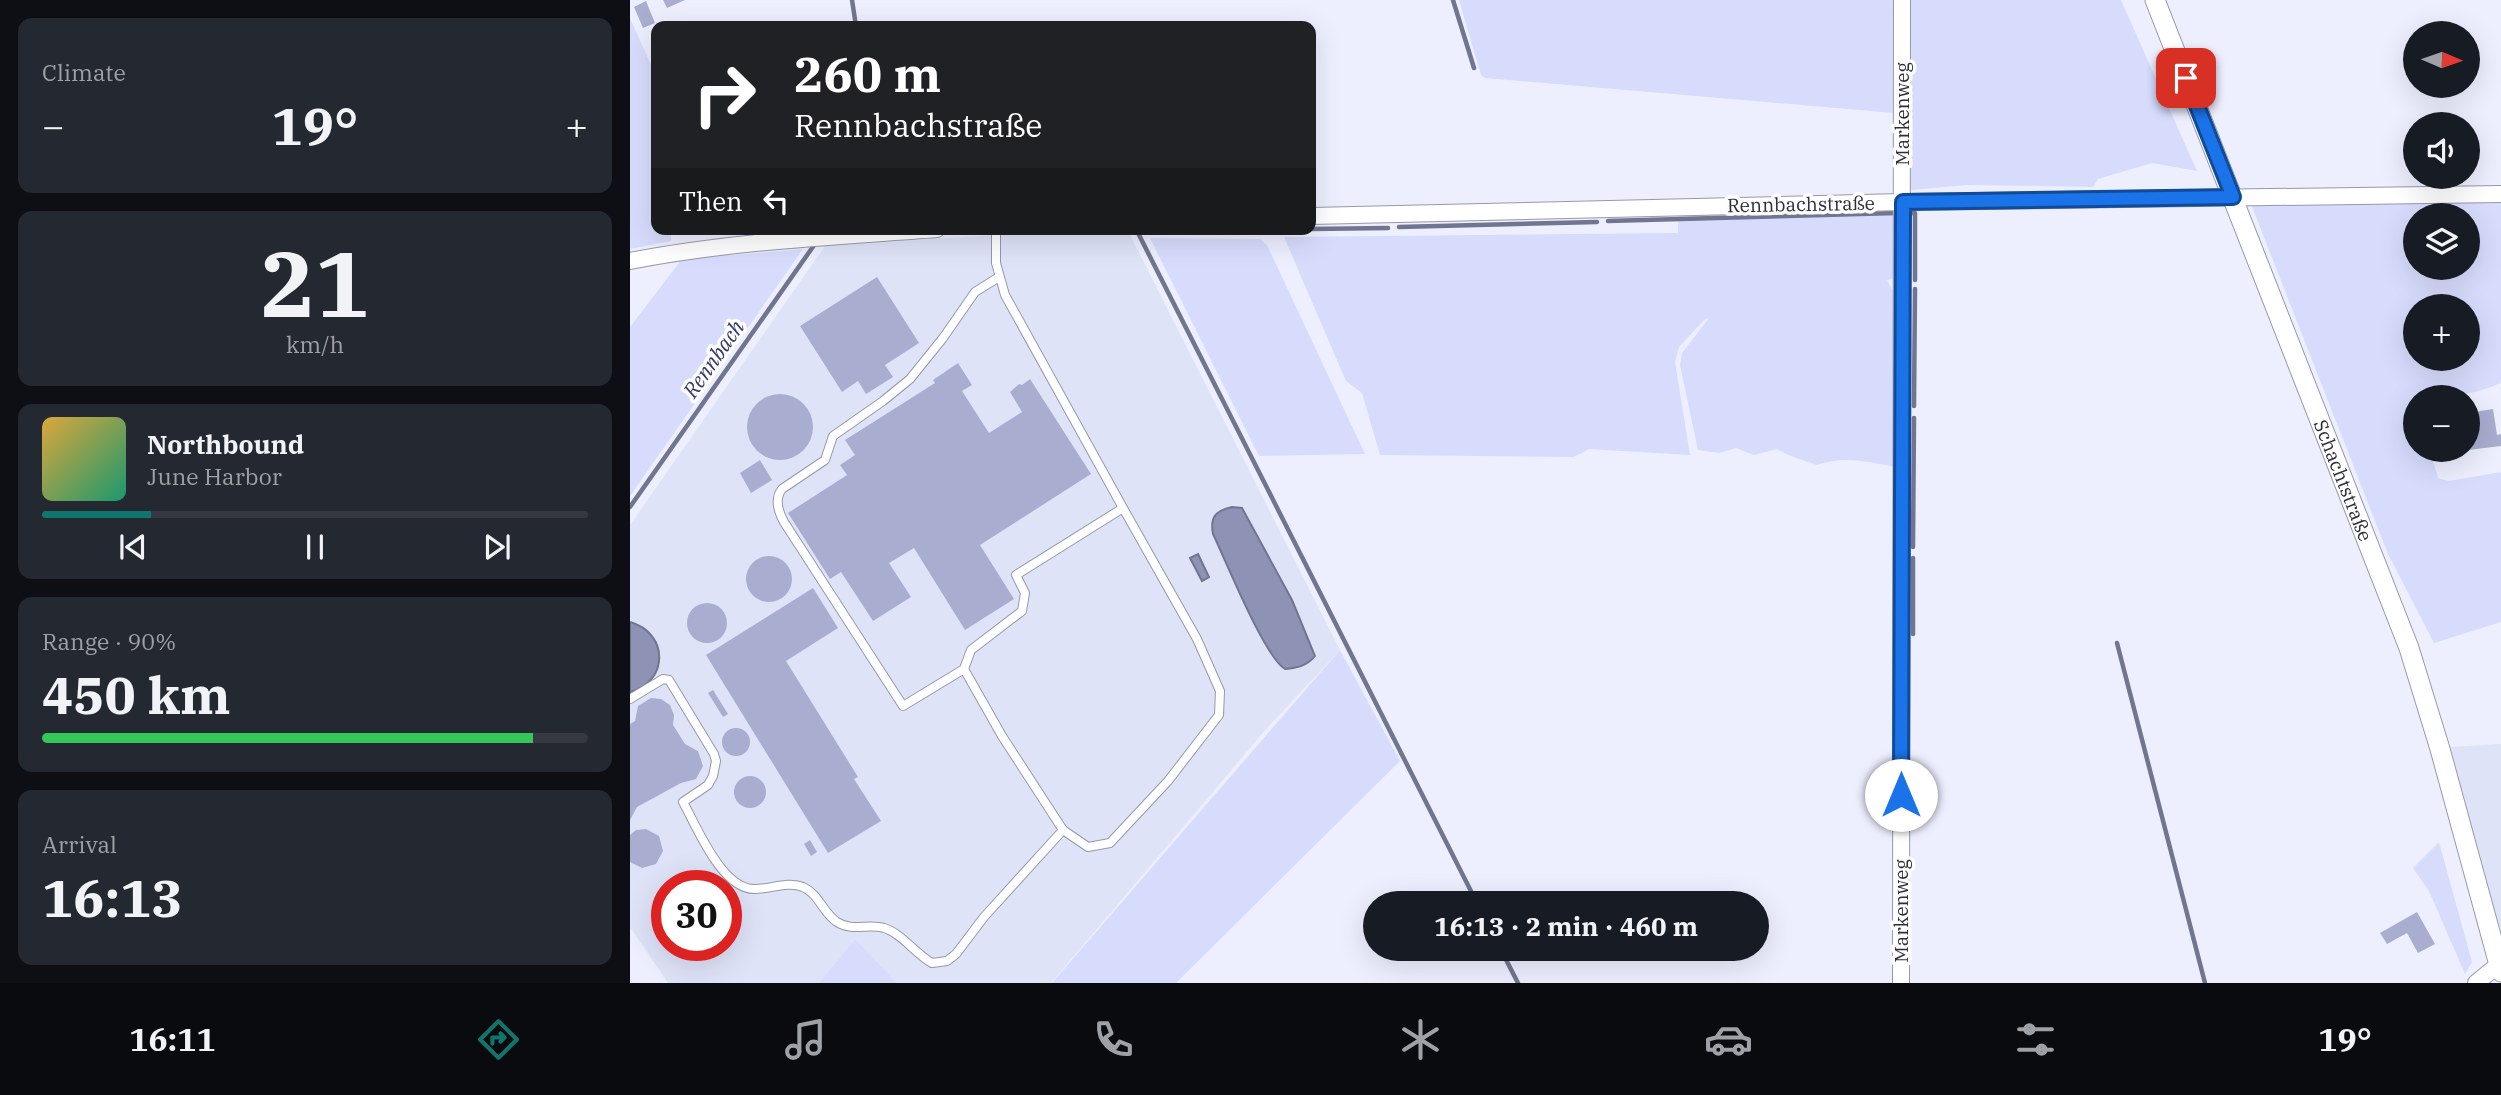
<!DOCTYPE html>
<html lang="en">
<head>
<meta charset="utf-8">
<style>
  body { margin:0; font-family:"IBM Plex Serif",serif; background:#242831; color:#f1f3f6; height:100vh; display:flex; flex-direction:column; font-size:26px; white-space:nowrap }
  * { box-sizing:border-box; margin:0 }
  p { font-size:23px; color:#9ea1a6 }
  .icon { flex:none; width:38px; height:38px; fill:none; stroke:currentColor; stroke-width:2; stroke-linecap:round; stroke-linejoin:round }
  .map { position:relative; flex:1; overflow:hidden }
  .panel { display:flex; flex-direction:column; gap:18px; padding:18px; background:#0d0f14; width:630px }
  .panel>* { flex:none }
  .top-card { position:absolute; left:21px; top:21px; width:665px; height:214px; border-radius:14px; box-shadow:0 7px 28px #0002; background:#202124; color:#fff; overflow:hidden }
  .needle { width:46px; rotate:92deg }
  .buttons { position:absolute; left:1773px; top:21px; display:grid; gap:14px }
  .buttons a { display:grid; place-items:center; width:77px; height:77px; border-radius:50%; background:#171b24; box-shadow:0 7px 28px #0002; font-size:35px }
  .speed { position:absolute; left:21px; top:870px; display:flex; gap:14px; font-size:35px; font-weight:700; text-align:center }
  .speed>* { display:grid; place-content:center; width:91px; height:91px; border-radius:50%; background:#171b24; box-shadow:0 7px 28px #0002; line-height:1 }
  .speed .limit { border:10px solid #d22; background:#fff; color:#111 }
  .pin { position:absolute; display:grid; place-items:center; width:60px; height:60px; color:#fff; margin:-30px; border-radius:14px; box-shadow:0 4px 10px #0006 }
  .me { position:absolute; width:77px; margin:-38px; rotate:0deg; stroke-linejoin:round; filter:drop-shadow(0 0 5px #0008) }
  .turn { display:flex; align-items:center; gap:24px; height:147px; padding:0 28px; font-size:32px }
  .turn .icon { width:91px; height:91px; stroke-width:2.5 }
  .turn b { display:block; font-size:49px; line-height:60px }
  .then { display:flex; align-items:center; height:66px; padding:0 28px; background:#0003; gap:14px; font-size:26px }
  .big { font-size:52px; font-weight:700; line-height:1.1 }
  .panel .widget { flex:1; display:flex; flex-direction:column; justify-content:center; gap:10px; min-width:0; padding:0 24px; border-radius:14px; background:#242831 }
  .panel .dial { align-items:center; gap:0 }
  .dial b { font-size:91px; line-height:1 }
  .song { display:flex; align-items:center; gap:21px }
  .cover { width:84px; height:84px; border-radius:10px; background:linear-gradient(135deg,hsl(40 70% 55%),hsl(160 70% 35%)) }
  .played { height:7px; border-radius:4px; background:linear-gradient(90deg,#0f766e 20%,#363941 20%) }
  .keys { display:flex; justify-content:space-around; direction:ltr }
  .heat { display:flex; justify-content:space-between; align-items:center; font-size:38px; direction:ltr }
  .charge { height:10px; border-radius:5px; background:linear-gradient(90deg,#34c759 90%,#363941 0) }
  .trip { position:absolute; left:733px; top:891px; width:406px; height:70px; border-radius:35px; background:#171b24; box-shadow:0 7px 28px #0002; font-weight:700; line-height:70px; text-align:center }
  .dock { display:flex; height:112px; justify-content:space-around; align-items:center; background:#090b0e; color:#9ea1a6 }
  .dock .icon { width:49px; height:49px }
  .dock .selected { color:#0f766e }
  .dock b { font-size:32px; color:#f1f3f6 }
  main { display:flex; flex:1; min-height:0 }
  .map>svg:first-child { display:block }
  .built { fill:#dfe3f8; fill-rule:evenodd }
  .green { fill:#d7dcfd; fill-rule:evenodd }
  .water { fill:#8e93b5; stroke:#71758f; stroke-width:2 }
  .lines { fill:none; stroke-linecap:round; stroke-linejoin:round }
  .stream { stroke:#71758f; stroke-width:4.5 }
  .building { fill:#a9aed1 }
  .service-casing { stroke:#9699aa; stroke-width:10 }
  .minor-casing { stroke:#9699aa; stroke-width:18 }
  .tertiary-casing { stroke:#9699aa; stroke-width:21 }
  .service { stroke:#fff; stroke-width:8 }
  .minor { stroke:#fff; stroke-width:16 }
  .tertiary { stroke:#fff; stroke-width:19 }
  .route-casing { stroke:#114b97; stroke-width:18 }
  .route { stroke:#1a73e8; stroke-width:12 }
  .labels { text-anchor:middle; stroke-width:7; stroke-linejoin:round; paint-order:stroke }
  .street-label { font-size:19px; fill:#2e2f36; stroke:#fefefe }
  .water-label { font-size:21px; font-style:italic; fill:#353968; stroke:#fefefe }
</style>
</head>
<body>
<main>
<section class="panel">
<div class="widget"><p>Climate</p>
<div class="heat"><a>−</a><b class="big">19°</b><a>+</a></div>
</div>
<div class="widget dial"><b>21</b><p>km/h</p></div>
<div class="widget">
<div class="song"><i class="cover"></i><div><b>Northbound</b><p>June Harbor</p></div></div>
<div class="played"></div>
<div class="keys"><svg class="icon" aria-label="previous" viewBox="0 0 24 24"><path d="M18 5L8 12l10 7zM5 5v14"/></svg><svg class="icon" aria-label="pause" viewBox="0 0 24 24"><path d="M8 5v14M16 5v14"/></svg><svg class="icon" aria-label="next" viewBox="0 0 24 24"><path d="M6 5l10 7-10 7zM19 5v14"/></svg></div>
</div>
<div class="widget"><p>Range · 90%</p><b class="big">450 km</b><div class="charge"></div></div>
<div class="widget"><p>Arrival</p><b class="big">16:13</b></div>
</section>
<div class="map">
<svg width="1871" height="983" viewBox="0 0 1871 983">
  <rect width="100%" height="100%" fill="#edefff"/>
  <!-- built -->
  <g class="built">
    <path d="M455 229H497L710 650 637 728 421 983H267L225 939 189 983H38L0 927V525L195 246ZM37 886H96V945H37Z"/>
    <path d="M1871 744V928L1865 919 1820 747Z"/>
  </g>
  <!-- green -->
  <g class="green">
    <path d="M829 0H1264V113L855 78 851 75Z"/>
    <path d="M1279 0H1491L1567 171 1522 163 1468 179 1463 187 1336 185 1282 190 1279 187Z"/>
    <path d="M0 18 26 76V229H41V241L0 249Z"/>
    <path d="M1871 199V383C1841 396 1817 397 1785 397V450H1800L1808 478 1819 481 1871 472V622L1804 643 1758 554 1621 204ZM1785 215H1838V268H1785ZM1785 306H1838V359H1785Z"/>
    <path d="M1263 207 1267 210 1269 277 1257 280 1266 297V467C1239 462 1214 455 1187 465 1173 460 1160 457 1147 449L1124 455 1106 448 1089 453 1068 450 1050 365 1052 353 1079 318 1074 320 1049 347 1045 362 1060 455 959 449 944 457 750 455 732 393 716 381 654 237 1048 233V213Z"/>
    <path d="M520 238 630 239 637 245 735 454 629 456Z"/>
    <path d="M173 249 0 496V327L52 259Z"/>
    <path d="M710 650 770 761 546 983H422Z"/>
    <path d="M1809 842 1842 962 1835 974 1799 891 1783 868Z"/>
    <path d="M225 939 267 983H189Z"/>
  </g>
  <!-- water -->
  <g class="water">
    <path d="M602 507 612 508 662 600 685 656C677 666 667 668 655 669 634 656 596 561 583 534 580 517 585 511 602 507Z"/>
    <path d="M568 554 579 577 572 581 560 558Z"/>
    <path d="M0 622C39 633 39 682 0 692Z"/>
  </g>
  <g class="lines">
    <!-- stream -->
    <g class="stream">
      <path d="M222 0 226 26"/>
      <path d="M823 0 844 68"/>
      <path d="M1282 213H1285V280"/>
      <path d="M978 221 1266 213"/>
      <path d="M769 227 967 222"/>
      <path d="M506 229 847 903"/>
      <path d="M681 229 758 228"/>
      <path d="M527 231 662 229"/>
      <path d="M1284 406 1285 289"/>
      <path d="M0 507 187 241"/>
      <path d="M1283 547 1284 418"/>
      <path d="M1283 634V558"/>
      <path d="M1487 643 1575 983"/>
      <path d="M870 948 888 983"/>
    </g>
  </g>
  <!-- building -->
  <g class="building">
    <path d="M33 0H55L37 8Z"/>
    <path d="M16 1 25 23 13 28 4 7Z"/>
    <path d="M247 277 289 343 255 365 263 377 236 394 228 381 212 392 170 326Z"/>
    <path d="M328 363 342 385 332 391 359 433 392 412 380 392 389 384 392 385 400 379 461 474 350 545 384 599 335 630 284 548 259 563 281 597 243 621 211 572 200 579 158 513 217 475 210 465 225 455 215 440 305 383 303 380Z"/>
    <circle cx="150" cy="427" r="33"/>
    <path d="M1863 409 1867 435 1871 434V446L1838 450V413Z"/>
    <path d="M130 460 142 480 121 493 110 473Z"/>
    <circle cx="139" cy="579" r="23"/>
    <path d="M183 588 208 628 156 661 228 777 224 779 251 821 198 853 76 655Z"/>
    <circle cx="77" cy="623" r="20"/>
    <path d="M83 690 98 714 93 717 78 693Z"/>
    <path d="M21 698 31 699 40 705 44 715 43 725 55 744 68 751 73 766 66 779 51 783 7 807 0 820V724L5 721 8 706Z"/>
    <circle cx="106" cy="742" r="14"/>
    <circle cx="120" cy="792" r="16"/>
    <path d="M16 829 29 836 33 851 26 864 12 868 0 862V835L6 830Z"/>
    <path d="M180 840 187 852 181 856 174 844Z"/>
    <path d="M1787 912 1805 944 1788 953 1777 933 1757 944 1750 933Z"/>
  </g>
  <g class="lines">
    <!-- service casing -->
    <g class="service-casing">
      <g id="service">
        <path d="M366 229V263L375 295 493 508 386 575 395 593 392 611 341 650 334 669 372 736 433 830 458 847 480 843 538 781 589 715 590 691 567 639 493 508"/>
        <path d="M334 669 273 706 154 522C148 511 144 499 152 489L195 460 203 436 253 401 280 379 313 338 345 292 369 277"/>
        <path d="M0 699 33 679 39 680 84 754 86 761 83 776 78 785 53 802C67 827 92 890 125 889 141 889 158 881 173 887 189 894 193 913 207 922 222 932 239 923 254 928 270 932 287 955 302 963L317 961 326 954 354 917 433 830"/>
      </g>
    </g>
    <!-- minor casing -->
    <g class="minor-casing">
      <g id="minor">
        <path d="M681 216 1273 202 1871 194"/>
        <path d="M0 261C101 241 204 237 307 229"/>
        <path d="M1271 983 1272 0"/>
        <path d="M1846 983 1868 965"/>
      </g>
    </g>
    <!-- tertiary casing -->
    <g class="tertiary-casing">
      <g id="tertiary">
        <path id="s1" d="M1525 0 1779 648 1810 749 1871 972"/>
      </g>
    </g>
    <!-- service -->
    <use href="#service" class="service"/>
    <!-- minor -->
    <use href="#minor" class="minor"/>
    <!-- tertiary -->
    <use href="#tertiary" class="tertiary"/>
  </g>
  <g class="lines">
    <!-- route casing -->
    <g class="route-casing">
      <path id="route" d="M1271 795 1273 202 1603 197 1556 78"/>
    </g>
    <!-- route -->
    <use href="#route" class="route"/>
  </g>
  <g class="labels">
    <!-- street labels -->
    <g class="street-label">
      <text transform="translate(1272 114) rotate(-90)" y="7">Markenweg</text>
      <text transform="translate(1171 204) rotate(-1)" y="7">Rennbachstraße</text>
      <text dy="7" stroke="none"><textPath href="#s1" startOffset="516">Schachtstraße</textPath></text>
      <text transform="translate(1271 911) rotate(-90)" y="7">Markenweg</text>
    </g>
    <!-- water labels -->
    <g class="water-label">
      <text transform="translate(84 359) rotate(-55)" y="7">Rennbach</text>
    </g>
  </g>
</svg>
<div class="buttons">
<a><svg class="needle" viewBox="-14 -14 28 28"><path d="M0-13l5 13h-10z" fill="#e53935"/><path d="M0 13l5-13h-10z" fill="#9ea1a6"/></svg></a>
<a><svg class="icon" aria-label="sound" viewBox="0 0 24 24"><path d="M4 9h4l5-4v14l-5-4H4zM17 9q2 3 0 6"/></svg></a>
<a><svg class="icon" aria-label="layers" viewBox="0 0 24 24"><path d="M12 4l9 5-9 5-9-5zM3 14l9 5 9-5"/></svg></a>
<a>+</a>
<a>−</a>
</div>
<div class="speed"><div class="limit">30</div></div>
<div class="pin" style="left:1556px;top:78px;background:#d93025"><svg class="icon" aria-label="arrive" viewBox="0 0 24 24"><path d="M6 21V4h12l-3 4 3 4H6"/></svg></div>
<svg class="me" style="left:1271px;top:795px" viewBox="-20 -20 40 40"><circle r="19" fill="#fff"/><path d="M0-13L10 11 0 6-10 11z" fill="#1a73e8"/></svg>
<div class="trip">16:13 · 2 min · 460 m</div>
<div class="top-card">
<div class="turn"><svg class="icon" aria-label="right" viewBox="0 0 24 24"><path d="M7 20v-9h11M14 6l5 5-5 5"/></svg><div><b>260 m</b>Rennbachstraße</div></div>
<div class="then">Then<svg class="icon" aria-label="left" viewBox="0 0 24 24"><path d="M17 20v-9H6M10 6l-5 5 5 5"/></svg></div>
</div>
</div>
</main>
<nav class="dock">
<b>16:11</b>
<svg class="icon selected" aria-label="directions" viewBox="0 0 24 24"><path d="M12 3l9 9-9 9-9-9zM9 14v-3h6M13 9l2 2-2 2"/></svg>
<svg class="icon" aria-label="music" viewBox="0 0 24 24"><path d="M9 18V5l10-2v13"/><circle cx="6" cy="18" r="3"/><circle cx="16" cy="16" r="3"/></svg>
<svg class="icon" aria-label="phone" viewBox="0 0 24 24"><path d="M5 4h4l2 5-3 2q2 4 5 5l2-3 5 2v4C11 20 4 13 5 4z"/></svg>
<svg class="icon" aria-label="climate" viewBox="0 0 24 24"><path d="M12 3v18M4 7l16 10M4 17L20 7"/></svg>
<svg class="icon" aria-label="car" viewBox="0 0 24 24"><path d="M5 17H2v-5l4-1 3-4h7l3 4 3 1v5h-3M9 17h6M6 11h13"/><circle cx="7" cy="17" r="2"/><circle cx="17" cy="17" r="2"/></svg>
<svg class="icon" aria-label="filters" viewBox="0 0 24 24"><path d="M4 7h16M4 17h16"/><circle cx="9" cy="7" r="2"/><circle cx="15" cy="17" r="2"/></svg>
<b>19°</b>
</nav>
</body>
</html>
